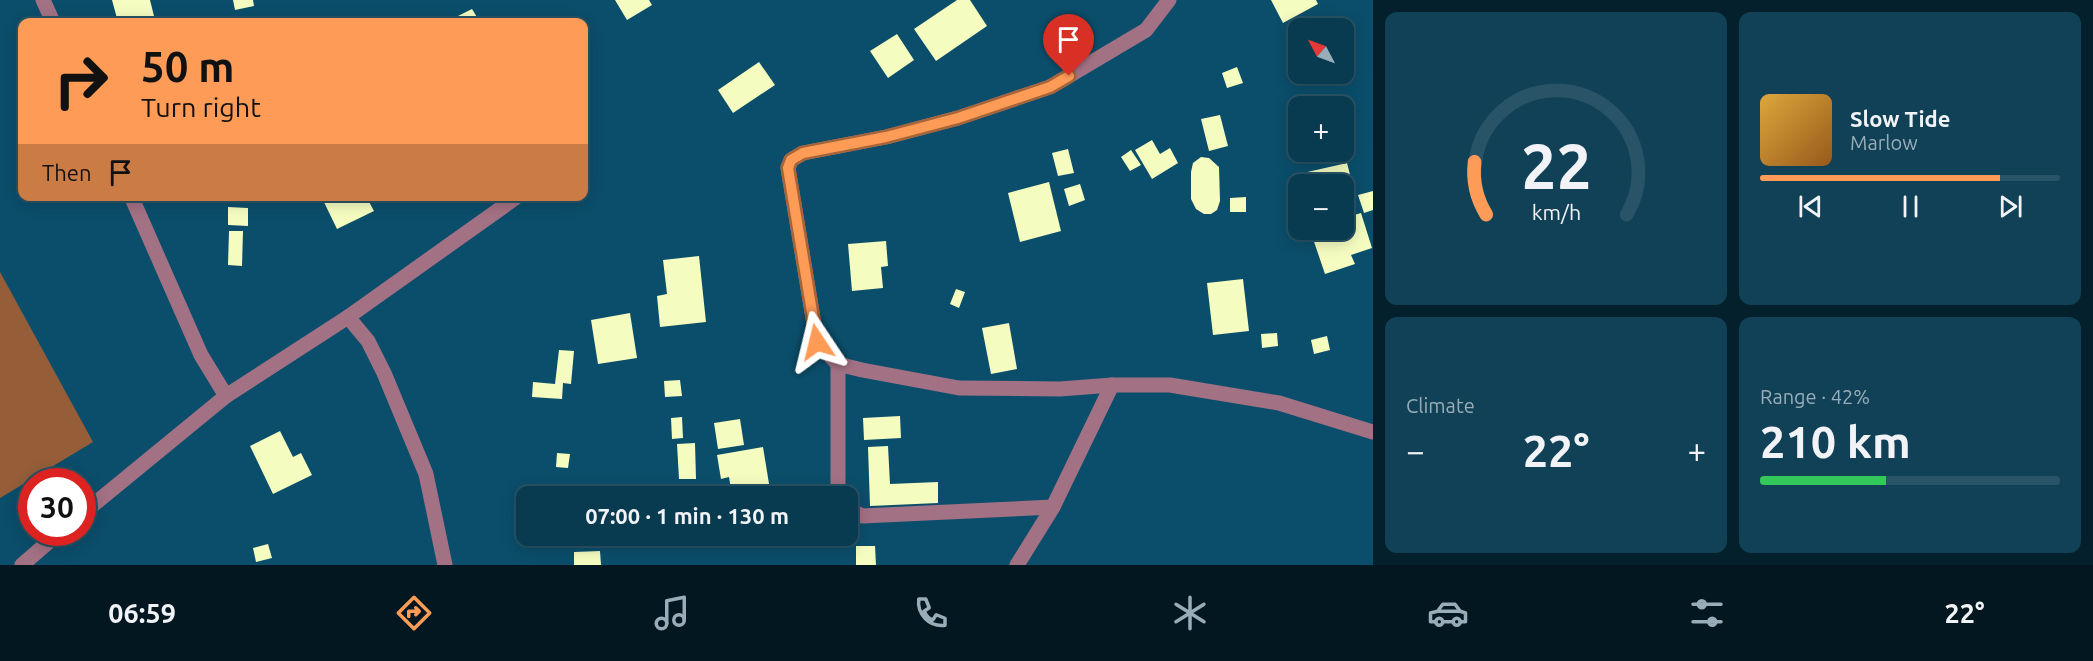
<!DOCTYPE html>
<html lang="en">
<head>
<meta charset="utf-8">
<style>
  body { margin:0; font-family:Ubuntu,sans-serif; background:#114157; color:#f1f3f6; height:100vh; display:flex; flex-direction:column; font-size:22px; white-space:nowrap }
  * { box-sizing:border-box; margin:0 }
  p { font-size:20px; color:#98adb7 }
  .icon { flex:none; width:33px; height:33px; fill:none; stroke:currentColor; stroke-width:2; stroke-linecap:round; stroke-linejoin:round }
  .map { position:relative; flex:1; overflow:hidden }
  .panel { display:flex; flex-direction:column; gap:12px; padding:12px; background:#04202c; width:720px }
  .panel>* { flex:none }
  .guide { position:absolute; left:18px; top:18px; width:570px; height:183px; border-radius:12px; box-shadow:0 3px 15px #0003,0 0 0 2px #295467; background:#fe9c57; color:#111; overflow:hidden }
  .needle { width:39px; rotate:311deg }
  .buttons { position:absolute; left:1288px; top:18px; display:grid; gap:12px }
  .buttons a { display:grid; place-items:center; width:66px; height:66px; border-radius:12px; background:#083a50; box-shadow:0 3px 15px #0003,0 0 0 2px #295467; font-size:30px }
  .speed { position:absolute; left:18px; top:468px; display:flex; gap:12px; font-size:30px; font-weight:700; text-align:center }
  .speed>* { display:grid; place-content:center; width:78px; height:78px; border-radius:50%; background:#083a50; box-shadow:0 3px 15px #0003,0 0 0 2px #295467; line-height:1 }
  .speed .limit { border:9px solid #d22; background:#fff; color:#111 }
  .pin { position:absolute; display:grid; place-items:center; width:51px; height:51px; color:#fff; margin:-62px -26px; border-radius:50% 50% 50% 0; rotate:-45deg; box-shadow:0 0 6px #0007 }
  .pin .icon { rotate:45deg }
  .me { position:absolute; width:66px; margin:-33px; rotate:350deg; stroke-linejoin:round; filter:drop-shadow(0 0 4px #0008) }
  .turn { display:flex; align-items:center; gap:21px; height:126px; padding:0 24px; font-size:27px }
  .turn .icon { width:78px; height:78px; stroke-width:2.5 }
  .turn b { display:block; font-size:42px; line-height:51px }
  .then { display:flex; align-items:center; height:57px; padding:0 24px; background:#0003; gap:12px; font-size:22px }
  .big { font-size:45px; font-weight:700; line-height:1.1 }
  .panel .widget { flex:1; display:flex; flex-direction:column; justify-content:center; gap:9px; min-width:0; padding:0 21px; border-radius:12px; background:#114157 }
  .panel .dial { align-items:center; gap:0 }
  .dial svg { height:156px; overflow:visible; fill:none; stroke:#295467; stroke-width:7; stroke-linecap:round; text-anchor:middle }
  .dial text { fill:#f1f3f6; stroke:none }
  .song { display:flex; align-items:center; gap:18px }
  .cover { width:72px; height:72px; border-radius:9px; background:linear-gradient(135deg,hsl(40 70% 55%),hsl(30 70% 35%)) }
  .played { height:6px; border-radius:3px; background:linear-gradient(90deg,#fe9c57 80%,#295467 80%) }
  .keys { display:flex; justify-content:space-around; direction:ltr }
  .heat { display:flex; justify-content:space-between; align-items:center; font-size:33px; direction:ltr }
  .charge { height:9px; border-radius:4px; background:linear-gradient(90deg,#34c759 42%,#295467 0) }
  .panel .tiles { flex:1; display:grid; gap:12px; grid-template-columns:repeat(2,1fr) }
  .trip { position:absolute; left:516px; top:486px; width:342px; height:60px; border-radius:12px; background:#083a50; box-shadow:0 3px 15px #0003,0 0 0 2px #295467; font-weight:700; line-height:60px; text-align:center }
  .tab-bar { display:flex; height:96px; justify-content:space-around; align-items:center; background:#031720; color:#98adb7 }
  .tab-bar .icon { width:42px; height:42px }
  .tab-bar .active { color:#fe9c57 }
  .tab-bar b { font-size:27px; color:#f1f3f6 }
  main { display:flex; flex:1; min-height:0 }
  .map>svg:first-child { display:block }
  .green { fill:#955e39 }
  .building { fill:#f4fcc0 }
  .lines { fill:none; stroke-linecap:round; stroke-linejoin:round }
  .minor { stroke:#a37184; stroke-width:15 }
  .route-casing { stroke:#a56539; stroke-width:15 }
  .route { stroke:#fe9c57; stroke-width:10 }
</style>
</head>
<body>
<main>
<div class="map">
<svg width="1373" height="565" viewBox="0 0 1373 565">
  <rect width="100%" height="100%" fill="#0b4e6b"/>
  <!-- green -->
  <path class="green" d="M0 272 93 442 0 498Z"/>
  <!-- building -->
  <g class="building">
    <path d="M112 0H150L154 16 128 22H118Z"/>
    <path d="M233 0H253L254 6 235 10Z"/>
    <path d="M615 0H649L652 5 627 20Z"/>
    <path d="M957 0H970L987 26 936 61 914 29Z"/>
    <path d="M1271 0H1316L1318 4 1283 23Z"/>
    <path d="M472 9 480 22H446Z"/>
    <path d="M897 34 914 60 888 78 870 51Z"/>
    <path d="M759 62 775 85 733 113 718 90Z"/>
    <path d="M1237 67 1243 83 1227 88 1222 73Z"/>
    <path d="M1220 115 1228 146 1209 151 1201 119Z"/>
    <path d="M1152 140 1160 154 1170 148 1178 163 1152 179 1135 150Z"/>
    <path d="M1068 149 1074 173 1058 176 1052 153Z"/>
    <path d="M1131 150 1141 165 1130 171 1121 157Z"/>
    <path d="M1201 157 1209 158 1219 167 1220 201 1217 210 1211 214H1204L1196 209 1191 199V172L1193 163Z"/>
    <path d="M1347 163 1352 183 1344 185 1306 184 1303 173Z"/>
    <path d="M1049 182 1061 231 1020 242 1008 193Z"/>
    <path d="M1080 184 1085 200 1069 206 1064 189Z"/>
    <path d="M1373 191V210L1364 213 1358 195Z"/>
    <path d="M321 196H366L374 211 337 229Z"/>
    <path d="M1246 197V212H1230V198Z"/>
    <path d="M228 207 248 208V226L228 225Z"/>
    <path d="M1361 213 1372 248 1351 255 1355 264 1325 274 1310 230H1344V218Z"/>
    <path d="M229 231H243L242 266 228 265Z"/>
    <path d="M886 241 888 266 881 267 883 288 852 291 848 244Z"/>
    <path d="M699 256 706 322 660 327 657 296 667 294 663 260Z"/>
    <path d="M1243 279 1249 331 1213 335 1207 283Z"/>
    <path d="M956 289 965 292 959 308 950 304Z"/>
    <path d="M630 313 637 358 598 364 591 320Z"/>
    <path d="M1009 323 1017 369 991 374 982 328Z"/>
    <path d="M1277 333 1278 346 1262 348 1261 334Z"/>
    <path d="M1327 336 1330 350 1314 354 1311 340Z"/>
    <path d="M559 350 574 351 571 384 563 383 562 399 532 397 533 382 555 384Z"/>
    <path d="M680 380 682 396 665 397 664 381Z"/>
    <path d="M900 416 901 438 864 440 863 418Z"/>
    <path d="M682 417 683 438 672 439 671 418Z"/>
    <path d="M740 419 744 445 718 449 714 423Z"/>
    <path d="M280 431 293 457 301 453 312 475 273 494 250 446Z"/>
    <path d="M695 443 696 479H679L677 444Z"/>
    <path d="M888 446 890 484 938 482V503L870 506 868 447Z"/>
    <path d="M763 447 771 496H732L729 477 721 479 717 455Z"/>
    <path d="M557 453 570 454 568 468 556 467Z"/>
    <path d="M268 544 272 558 256 562 253 548Z"/>
    <path d="M856 546H875L876 565H856Z"/>
    <path d="M600 551 601 565H574V552Z"/>
  </g>
  <g class="lines">
    <!-- minor -->
    <g class="minor">
      <path d="M43 0 53 22"/>
      <path d="M131 196 201 355 226 396 348 317 368 341 384 373 426 474 445 565"/>
      <path d="M348 317 518 196"/>
      <path d="M838 364V493L840 496"/>
      <path d="M1112 385 1060 389 959 388 862 370 838 364 817 342 788 168 791 160 803 153 886 137 958 118 1050 87 1146 30 1169 0"/>
      <path d="M848 509 862 516 1053 507"/>
      <path d="M82 514 226 396"/>
      <path d="M22 565 60 532"/>
      <path d="M1017 565 1053 507 1112 385H1170L1279 403 1373 432"/>
    </g>
  </g>
  <g class="lines">
    <!-- route casing -->
    <g class="route-casing">
      <path id="route" d="M817 342 788 168 791 160 803 153 886 137 958 118 1050 87 1069 76"/>
    </g>
    <!-- route -->
    <use href="#route" class="route"/>
  </g>
</svg>
<div class="buttons">
<a><svg class="needle" viewBox="-14 -14 28 28"><path d="M0-13l5 13h-10z" fill="#e53935"/><path d="M0 13l5-13h-10z" fill="#98adb7"/></svg></a>
<a>+</a>
<a>−</a>
</div>
<div class="speed"><div class="limit">30</div></div>
<div class="pin" style="left:1069px;top:76px;background:#d93025"><svg class="icon" aria-label="arrive" viewBox="0 0 24 24"><path d="M6 21V4h12l-3 4 3 4H6"/></svg></div>
<svg class="me" style="left:817px;top:342px" viewBox="-20 -20 40 40"><path d="M0-17L14 15 0 8-14 15z" fill="#fe9c57" stroke="#fff" stroke-width="4"/></svg>
<div class="trip">07:00 · 1 min · 130 m</div>
<div class="guide">
<div class="turn"><svg class="icon" aria-label="right" viewBox="0 0 24 24"><path d="M7 20v-9h11M14 6l5 5-5 5"/></svg><div><b>50 m</b>Turn right</div></div>
<div class="then">Then<svg class="icon" aria-label="arrive" viewBox="0 0 24 24"><path d="M6 21V4h12l-3 4 3 4H6"/></svg></div>
</div>
</div>
<section class="panel">
<div class="tiles">
<div class="widget dial"><svg viewBox="0 0 100 80">
<path d="M14 69A42 42 0 1 1 86 69"/>
<path d="M14 69A42 42 0 0 1 8 42" stroke="#fe9c57"/>
<text x="50" y="56" font-size="32" font-weight="700">22</text>
<text x="50" y="72" font-size="11">km/h</text>
</svg></div>
<div class="widget">
<div class="song"><i class="cover"></i><div><b>Slow Tide</b><p>Marlow</p></div></div>
<div class="played"></div>
<div class="keys"><svg class="icon" aria-label="previous" viewBox="0 0 24 24"><path d="M18 5L8 12l10 7zM5 5v14"/></svg><svg class="icon" aria-label="pause" viewBox="0 0 24 24"><path d="M8 5v14M16 5v14"/></svg><svg class="icon" aria-label="next" viewBox="0 0 24 24"><path d="M6 5l10 7-10 7zM19 5v14"/></svg></div>
</div>
<div class="widget"><p>Climate</p>
<div class="heat"><a>−</a><b class="big">22°</b><a>+</a></div>
</div>
<div class="widget"><p>Range · 42%</p><b class="big">210 km</b><div class="charge"></div></div>
</div>
</section>
</main>
<nav class="tab-bar">
<b>06:59</b>
<svg class="icon active" aria-label="directions" viewBox="0 0 24 24"><path d="M12 3l9 9-9 9-9-9zM9 14v-3h6M13 9l2 2-2 2"/></svg>
<svg class="icon" aria-label="music" viewBox="0 0 24 24"><path d="M9 18V5l10-2v13"/><circle cx="6" cy="18" r="3"/><circle cx="16" cy="16" r="3"/></svg>
<svg class="icon" aria-label="phone" viewBox="0 0 24 24"><path d="M5 4h4l2 5-3 2q2 4 5 5l2-3 5 2v4C11 20 4 13 5 4z"/></svg>
<svg class="icon" aria-label="climate" viewBox="0 0 24 24"><path d="M12 3v18M4 7l16 10M4 17L20 7"/></svg>
<svg class="icon" aria-label="car" viewBox="0 0 24 24"><path d="M5 17H2v-5l4-1 3-4h7l3 4 3 1v5h-3M9 17h6M6 11h13"/><circle cx="7" cy="17" r="2"/><circle cx="17" cy="17" r="2"/></svg>
<svg class="icon" aria-label="filters" viewBox="0 0 24 24"><path d="M4 7h16M4 17h16"/><circle cx="9" cy="7" r="2"/><circle cx="15" cy="17" r="2"/></svg>
<b>22°</b>
</nav>
</body>
</html>
